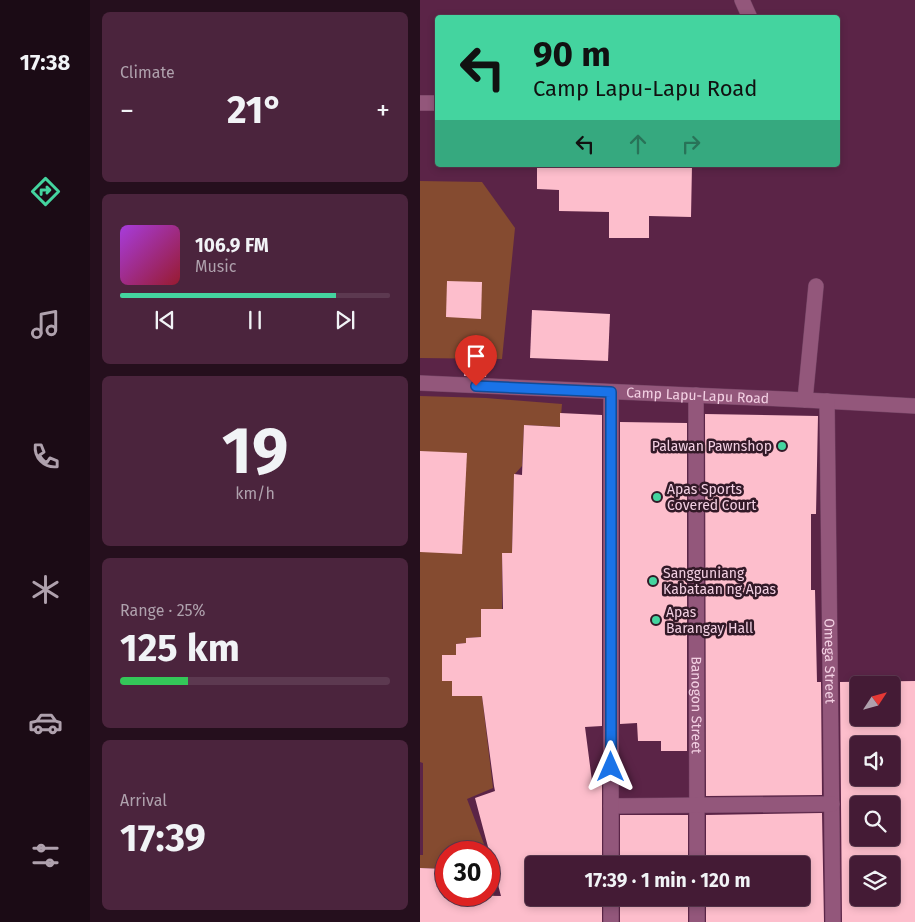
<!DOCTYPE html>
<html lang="en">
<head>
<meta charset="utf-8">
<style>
  body { margin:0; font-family:"Fira Sans",sans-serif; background:#4b243d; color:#f1f3f6; height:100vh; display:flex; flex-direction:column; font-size:19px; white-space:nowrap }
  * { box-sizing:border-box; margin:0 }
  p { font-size:16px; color:#afa1ad }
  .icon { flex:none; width:28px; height:28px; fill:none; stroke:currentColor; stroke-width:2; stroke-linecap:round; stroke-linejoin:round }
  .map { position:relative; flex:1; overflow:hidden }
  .side { display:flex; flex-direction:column; gap:12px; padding:12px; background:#250f1d; width:330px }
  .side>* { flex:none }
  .hud { position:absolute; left:15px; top:15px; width:405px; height:152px; border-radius:5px; box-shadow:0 2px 8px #0003,0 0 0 1px #5c3950; background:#44d49f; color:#111; overflow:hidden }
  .needle { width:32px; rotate:54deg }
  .tools { position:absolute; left:430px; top:676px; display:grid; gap:10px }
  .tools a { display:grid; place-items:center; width:50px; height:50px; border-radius:5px; background:#441b35; box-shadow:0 2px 8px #0003,0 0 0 1px #5c3950; font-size:25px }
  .speed { position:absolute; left:15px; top:841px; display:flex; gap:10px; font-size:25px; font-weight:700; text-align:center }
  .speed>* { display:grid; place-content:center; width:65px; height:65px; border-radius:50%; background:#441b35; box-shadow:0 2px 8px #0003,0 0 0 1px #5c3950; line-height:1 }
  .speed .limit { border:8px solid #d22; background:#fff; color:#111 }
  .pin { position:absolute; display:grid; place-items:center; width:42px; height:42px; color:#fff; margin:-51px -21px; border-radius:50% 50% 50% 0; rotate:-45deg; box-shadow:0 0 5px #0007 }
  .pin .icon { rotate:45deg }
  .me { position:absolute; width:55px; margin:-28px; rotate:0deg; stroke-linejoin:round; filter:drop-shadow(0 0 4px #0008) }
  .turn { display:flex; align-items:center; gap:18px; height:105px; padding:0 15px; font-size:22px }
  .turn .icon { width:65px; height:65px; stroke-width:2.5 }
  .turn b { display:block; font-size:35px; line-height:42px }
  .lanes { display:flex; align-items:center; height:48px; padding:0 15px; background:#0003; justify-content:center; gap:25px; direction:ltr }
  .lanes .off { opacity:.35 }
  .big { font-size:38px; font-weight:700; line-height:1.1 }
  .side .tile { flex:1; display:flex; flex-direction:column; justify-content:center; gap:8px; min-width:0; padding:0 18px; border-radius:8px; background:#4b243d }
  .side .dial { align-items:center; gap:0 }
  .dial b { font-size:65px; line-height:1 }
  .song { display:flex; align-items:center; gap:15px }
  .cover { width:60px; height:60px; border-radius:8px; background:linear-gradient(135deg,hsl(280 70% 55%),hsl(350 70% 35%)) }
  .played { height:5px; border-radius:2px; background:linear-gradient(90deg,#44d49f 80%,#5c3950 80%) }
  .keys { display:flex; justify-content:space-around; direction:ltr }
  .heat { display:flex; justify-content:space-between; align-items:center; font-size:28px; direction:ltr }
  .charge { height:8px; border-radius:4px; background:linear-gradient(90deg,#34c759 25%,#5c3950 0) }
  .trip { position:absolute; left:105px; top:856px; width:285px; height:50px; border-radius:5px; background:#441b35; box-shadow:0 2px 8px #0003,0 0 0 1px #5c3950; font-weight:700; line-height:50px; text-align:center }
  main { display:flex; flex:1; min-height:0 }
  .tab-bar { display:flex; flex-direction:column; width:90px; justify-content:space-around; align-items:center; background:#1b0b15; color:#afa1ad }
  .tab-bar .icon { width:35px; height:35px }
  .tab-bar .selected { color:#44d49f }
  .tab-bar b { font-size:22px; color:#f1f3f6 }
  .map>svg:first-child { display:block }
  .green { fill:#854b30 }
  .building { fill:#fdbecc; fill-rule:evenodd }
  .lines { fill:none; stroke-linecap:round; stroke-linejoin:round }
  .minor-casing { stroke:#744464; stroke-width:16 }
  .minor { stroke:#93577b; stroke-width:15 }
  .route-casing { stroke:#114b97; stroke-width:12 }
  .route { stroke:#1a73e8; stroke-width:9 }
  .poi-dot { fill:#44d49f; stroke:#321927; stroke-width:2 }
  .labels { text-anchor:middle; stroke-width:5; stroke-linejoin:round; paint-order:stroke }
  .street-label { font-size:14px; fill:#f3d0e3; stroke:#321927 }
  .poi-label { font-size:14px; fill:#f3d0e3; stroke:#321927; text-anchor:start }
</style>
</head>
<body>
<main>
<nav class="tab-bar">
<b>17:38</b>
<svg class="icon selected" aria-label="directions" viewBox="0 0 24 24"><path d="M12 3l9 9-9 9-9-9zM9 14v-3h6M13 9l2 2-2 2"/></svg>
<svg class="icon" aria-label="music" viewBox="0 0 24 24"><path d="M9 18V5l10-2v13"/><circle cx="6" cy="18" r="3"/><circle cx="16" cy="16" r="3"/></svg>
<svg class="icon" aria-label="phone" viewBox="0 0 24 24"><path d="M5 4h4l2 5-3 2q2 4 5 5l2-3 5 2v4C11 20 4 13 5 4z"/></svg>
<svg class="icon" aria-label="climate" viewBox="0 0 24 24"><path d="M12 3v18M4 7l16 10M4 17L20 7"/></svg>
<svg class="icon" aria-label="car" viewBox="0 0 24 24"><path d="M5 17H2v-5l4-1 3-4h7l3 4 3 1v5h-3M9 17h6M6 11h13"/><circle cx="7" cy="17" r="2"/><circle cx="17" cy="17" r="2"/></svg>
<svg class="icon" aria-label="filters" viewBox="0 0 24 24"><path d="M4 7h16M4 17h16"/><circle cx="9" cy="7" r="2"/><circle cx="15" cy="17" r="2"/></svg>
</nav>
<section class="side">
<div class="tile"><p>Climate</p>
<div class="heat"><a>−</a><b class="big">21°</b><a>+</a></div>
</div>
<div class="tile">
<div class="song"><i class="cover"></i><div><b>106.9 FM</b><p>Music</p></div></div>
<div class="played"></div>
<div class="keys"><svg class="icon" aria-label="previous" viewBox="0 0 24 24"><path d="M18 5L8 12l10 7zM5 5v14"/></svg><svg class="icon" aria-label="pause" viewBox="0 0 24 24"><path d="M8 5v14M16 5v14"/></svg><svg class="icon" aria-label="next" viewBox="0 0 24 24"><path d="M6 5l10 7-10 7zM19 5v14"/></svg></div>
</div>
<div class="tile dial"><b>19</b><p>km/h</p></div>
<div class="tile"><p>Range · 25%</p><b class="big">125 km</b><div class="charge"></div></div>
<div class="tile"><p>Arrival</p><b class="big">17:39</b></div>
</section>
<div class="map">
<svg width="495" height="922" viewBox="0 0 495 922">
  <rect width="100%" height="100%" fill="#5b2447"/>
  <!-- green -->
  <g class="green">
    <path d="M0 181 62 182 95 228 82 359 0 358Z"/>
    <path d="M0 396 66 398 142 404 140 427 104 425 102 466 94 475 92 553H82V609H61V637L47 638 46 643 36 644V655H22V681H32L33 696H62L73 788 47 799 67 852H26V869L0 868V855H3V763L0 762Z"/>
    <path d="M69 857 74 871 73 922 44 895H69Z"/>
  </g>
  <!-- building -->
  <g class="building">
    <path d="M117 165H272L271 217 229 216V238H189V212L139 211V190L117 189Z"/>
    <path d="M27 281 62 282 61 319 26 317Z"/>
    <path d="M112 310 190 314 188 361 110 358Z"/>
    <path d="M44 367H67L66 377 44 376Z"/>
    <path d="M140 413 182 415V726L165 727 172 781H182V865H114V898H182V922H0V868L26 869V895L81 896 55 798 75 791 74 786 62 696H32V681H22V655H36V644L46 643V638L61 637V609H83L82 553H92L94 474 102 475 104 425 140 427Z"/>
    <path d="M285 414 398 416 396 514H391V590H395L397 682H401L402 795 286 796Z"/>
    <path d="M200 422 267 423V751H241V741H218L217 723 200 724Z"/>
    <path d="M0 451 47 453 42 554 0 552Z"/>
    <path d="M495 681V922H422L420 682ZM439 685H471V718H439ZM439 745H471V778H439ZM439 805H471V838H439ZM439 865H471V898H439Z"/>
    <path d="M402 813 404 922H286V898H381V865H286V815Z"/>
    <rect x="200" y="815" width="68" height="50"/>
    <rect x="200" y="898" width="68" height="24"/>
  </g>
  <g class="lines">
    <!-- minor casing -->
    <g class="minor-casing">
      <g id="minor">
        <path d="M322 0 330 18"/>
        <path d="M0 103H18"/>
        <path id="s1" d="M0 383 385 400 495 406"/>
        <path id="s2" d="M276 395 277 865"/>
        <path d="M385 400 396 286"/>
        <path id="s3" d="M407 401 413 922"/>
        <path d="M191 806 412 804"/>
        <path d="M191 865V392"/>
        <path d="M277 898V922"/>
        <path d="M191 922V898"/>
      </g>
    </g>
    <!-- minor -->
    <use href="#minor" class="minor"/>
  </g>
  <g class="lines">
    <!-- route casing -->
    <g class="route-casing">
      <path id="route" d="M56 386 191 392V767"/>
    </g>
    <!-- route -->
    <use href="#route" class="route"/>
  </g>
  <!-- markers -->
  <g class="poi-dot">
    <circle cx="362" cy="446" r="5"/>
    <circle cx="237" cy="497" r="5"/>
    <circle cx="233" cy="581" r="5"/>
    <circle cx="236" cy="620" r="5"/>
  </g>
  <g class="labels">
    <!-- street labels -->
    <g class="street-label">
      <text dy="5" stroke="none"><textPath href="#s1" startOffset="278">Camp Lapu-Lapu Road</textPath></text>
      <text dy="5" stroke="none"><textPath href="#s3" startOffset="260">Omega Street</textPath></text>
      <text dy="5" stroke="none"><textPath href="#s2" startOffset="310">Banogon Street</textPath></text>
    </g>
    <!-- poi labels -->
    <g class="poi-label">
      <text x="352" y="451" text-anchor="end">Palawan Pawnshop</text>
      <text x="247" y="494">Apas Sports<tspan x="247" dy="16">Covered Court</tspan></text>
      <text x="243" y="578">Sangguniang<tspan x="243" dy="16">Kabataan ng Apas</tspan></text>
      <text x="246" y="617">Apas<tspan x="246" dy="16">Barangay Hall</tspan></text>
    </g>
  </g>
</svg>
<div class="tools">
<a><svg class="needle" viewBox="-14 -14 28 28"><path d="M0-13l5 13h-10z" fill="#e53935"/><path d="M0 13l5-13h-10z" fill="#afa1ad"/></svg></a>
<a><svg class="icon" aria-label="sound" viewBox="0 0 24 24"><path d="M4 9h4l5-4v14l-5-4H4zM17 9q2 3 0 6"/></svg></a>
<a><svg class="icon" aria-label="search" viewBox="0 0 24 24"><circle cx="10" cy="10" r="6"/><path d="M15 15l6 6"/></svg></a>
<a><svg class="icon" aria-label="layers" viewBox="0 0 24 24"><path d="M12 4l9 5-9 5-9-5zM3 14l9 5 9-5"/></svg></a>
</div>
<div class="speed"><div class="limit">30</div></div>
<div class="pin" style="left:56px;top:386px;background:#d93025"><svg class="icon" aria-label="arrive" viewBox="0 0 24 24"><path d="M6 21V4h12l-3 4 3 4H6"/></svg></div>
<svg class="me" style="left:191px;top:767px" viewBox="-20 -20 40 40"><path d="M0-17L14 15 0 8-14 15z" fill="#1a73e8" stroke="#fff" stroke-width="4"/></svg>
<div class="trip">17:39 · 1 min · 120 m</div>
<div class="hud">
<div class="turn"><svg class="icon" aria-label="left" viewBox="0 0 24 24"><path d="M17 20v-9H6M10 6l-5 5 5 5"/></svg><div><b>90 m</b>Camp Lapu-Lapu Road</div></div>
<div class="lanes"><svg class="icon" aria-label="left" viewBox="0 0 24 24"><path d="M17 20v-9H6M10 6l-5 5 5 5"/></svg><svg class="icon off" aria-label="ahead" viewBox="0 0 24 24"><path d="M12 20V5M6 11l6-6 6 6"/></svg><svg class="icon off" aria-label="right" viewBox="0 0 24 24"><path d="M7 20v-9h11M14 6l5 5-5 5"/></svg></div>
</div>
</div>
</main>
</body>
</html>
